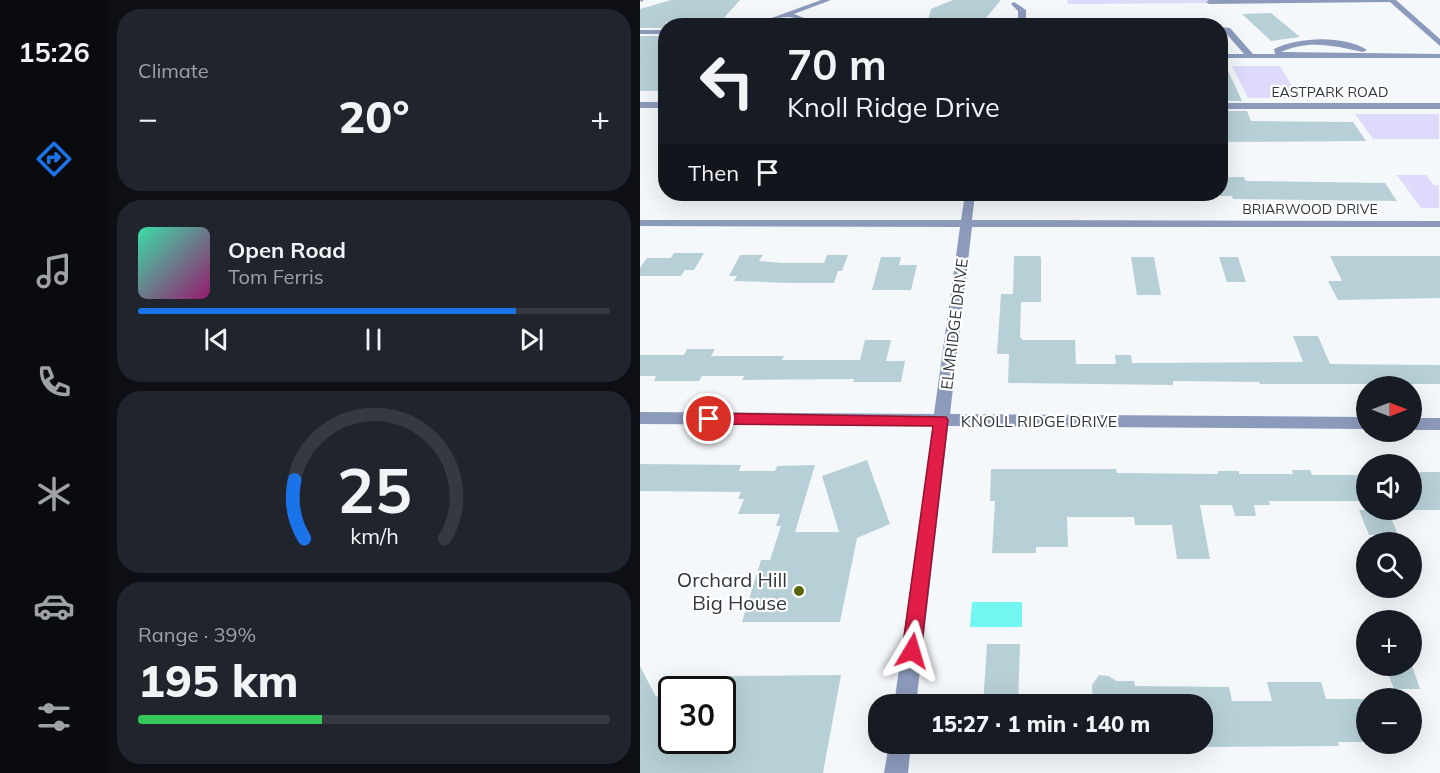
<!DOCTYPE html>
<html lang="en">
<head>
<meta charset="utf-8">
<style>
  body { margin:0; font-family:Mulish,sans-serif; background:#20242c; color:#f1f3f6; height:100vh; display:flex; flex-direction:column; font-size:22px; white-space:nowrap }
  * { box-sizing:border-box; margin:0 }
  p { font-size:20px; color:#9ea1a6 }
  .icon { flex:none; width:33px; height:33px; fill:none; stroke:currentColor; stroke-width:2; stroke-linecap:round; stroke-linejoin:round }
  .map { position:relative; flex:1; overflow:hidden }
  .panel { display:flex; flex-direction:column; gap:9px; padding:9px; background:#0d0f14; width:532px }
  .panel>* { flex:none }
  .banner { position:absolute; left:18px; top:18px; width:570px; height:183px; border-radius:24px; box-shadow:0 6px 24px #0002; background:#171b24; color:#f1f3f6; overflow:hidden }
  .needle { width:39px; rotate:90deg }
  .controls { position:absolute; left:716px; top:376px; display:grid; gap:12px }
  .controls a { display:grid; place-items:center; width:66px; height:66px; border-radius:50%; background:#171b24; box-shadow:0 6px 24px #0002; font-size:30px }
  .speed { position:absolute; left:18px; top:676px; display:flex; gap:12px; font-size:30px; font-weight:700; text-align:center }
  .speed>* { display:grid; place-content:center; width:78px; height:78px; border-radius:50%; background:#171b24; box-shadow:0 6px 24px #0002; line-height:1 }
  .speed .limit { border:3px solid #111; border-radius:9px; background:#fff; color:#111 }
  .pin { position:absolute; display:grid; place-items:center; width:51px; height:51px; color:#fff; margin:-26px; border:3px solid #fff; border-radius:50%; box-shadow:0 2px 6px #0007 }
  .me { position:absolute; width:66px; margin:-33px; rotate:7deg; stroke-linejoin:round; filter:drop-shadow(0 0 4px #0008) }
  .turn { display:flex; align-items:center; gap:21px; height:126px; padding:0 30px; font-size:27px }
  .turn .icon { width:78px; height:78px; stroke-width:2.5 }
  .turn b { display:block; font-size:42px; line-height:51px }
  .then { display:flex; align-items:center; height:57px; padding:0 30px; background:#0003; gap:12px; font-size:22px }
  .big { font-size:45px; font-weight:800; line-height:1.1 }
  .panel .tile { flex:1; display:flex; flex-direction:column; justify-content:center; gap:9px; min-width:0; padding:0 21px; border-radius:24px; background:#20242c }
  .panel .dial { align-items:center; gap:0 }
  .dial svg { height:156px; overflow:visible; fill:none; stroke:#363941; stroke-width:7; stroke-linecap:round; text-anchor:middle }
  .dial text { fill:#f1f3f6; stroke:none }
  .song { display:flex; align-items:center; gap:18px }
  .cover { width:72px; height:72px; border-radius:9px; background:linear-gradient(135deg,hsl(160 70% 55%),hsl(320 70% 35%)) }
  .played { height:6px; border-radius:3px; background:linear-gradient(90deg,#1a73e8 80%,#363941 80%) }
  .keys { display:flex; justify-content:space-around; direction:ltr }
  .heat { display:flex; justify-content:space-between; align-items:center; font-size:33px; direction:ltr }
  .charge { height:9px; border-radius:4px; background:linear-gradient(90deg,#34c759 39%,#363941 0) }
  .trip { position:absolute; left:228px; top:694px; width:345px; height:60px; border-radius:24px; background:#171b24; box-shadow:0 6px 24px #0002; font-weight:800; line-height:60px; text-align:center }
  main { display:flex; flex:1; min-height:0 }
  .dock { display:flex; flex-direction:column; width:108px; justify-content:space-around; align-items:center; background:#090b0e; color:#9ea1a6 }
  .dock .icon { width:42px; height:42px }
  .dock .active { color:#1a73e8 }
  .dock b { font-size:27px; color:#f1f3f6 }
  .map>svg:first-child { display:block }
  .green { fill:#dedafc }
  .water { fill:#71f6f1 }
  .building { fill:#b7d0d7 }
  .lines { fill:none; stroke-linecap:round; stroke-linejoin:round }
  .minor { fill:#8c9abc; fill-rule:evenodd }
  .route { fill:#e11d48; stroke:#92132f; stroke-width:1.5 }
  .poi-dot { fill:#5a6507; stroke:#fff; stroke-width:2 }
  .labels { text-anchor:middle; stroke-width:4.5; stroke-linejoin:round; paint-order:stroke }
  .far-street-label { font-size:14px; fill:#30373d; stroke:#fff }
  .street-label { font-size:16px; fill:#30373d; stroke:#fff }
  .near-poi-label { font-size:20px; fill:#30373d; stroke:#fff; text-anchor:end }
</style>
</head>
<body>
<main>
<nav class="dock">
<b>15:26</b>
<svg class="icon active" aria-label="directions" viewBox="0 0 24 24"><path d="M12 3l9 9-9 9-9-9zM9 14v-3h6M13 9l2 2-2 2"/></svg>
<svg class="icon" aria-label="music" viewBox="0 0 24 24"><path d="M9 18V5l10-2v13"/><circle cx="6" cy="18" r="3"/><circle cx="16" cy="16" r="3"/></svg>
<svg class="icon" aria-label="phone" viewBox="0 0 24 24"><path d="M5 4h4l2 5-3 2q2 4 5 5l2-3 5 2v4C11 20 4 13 5 4z"/></svg>
<svg class="icon" aria-label="climate" viewBox="0 0 24 24"><path d="M12 3v18M4 7l16 10M4 17L20 7"/></svg>
<svg class="icon" aria-label="car" viewBox="0 0 24 24"><path d="M5 17H2v-5l4-1 3-4h7l3 4 3 1v5h-3M9 17h6M6 11h13"/><circle cx="7" cy="17" r="2"/><circle cx="17" cy="17" r="2"/></svg>
<svg class="icon" aria-label="filters" viewBox="0 0 24 24"><path d="M4 7h16M4 17h16"/><circle cx="9" cy="7" r="2"/><circle cx="15" cy="17" r="2"/></svg>
</nav>
<section class="panel">
<div class="tile"><p>Climate</p>
<div class="heat"><a>−</a><b class="big">20°</b><a>+</a></div>
</div>
<div class="tile">
<div class="song"><i class="cover"></i><div><b>Open Road</b><p>Tom Ferris</p></div></div>
<div class="played"></div>
<div class="keys"><svg class="icon" aria-label="previous" viewBox="0 0 24 24"><path d="M18 5L8 12l10 7zM5 5v14"/></svg><svg class="icon" aria-label="pause" viewBox="0 0 24 24"><path d="M8 5v14M16 5v14"/></svg><svg class="icon" aria-label="next" viewBox="0 0 24 24"><path d="M6 5l10 7-10 7zM19 5v14"/></svg></div>
</div>
<div class="tile dial"><svg viewBox="0 0 100 80">
<path d="M14 69A42 42 0 1 1 86 69"/>
<path d="M14 69A42 42 0 0 1 9 39" stroke="#1a73e8"/>
<text x="50" y="56" font-size="32" font-weight="700">25</text>
<text x="50" y="72" font-size="11">km/h</text>
</svg></div>
<div class="tile"><p>Range · 39%</p><b class="big">195 km</b><div class="charge"></div></div>
</section>
<div class="map">
<svg width="800" height="773" viewBox="0 0 800 773">
  <rect width="100%" height="100%" fill="#f5f8fb"/>
  <!-- green -->
  <g class="green">
    <path d="M427 0H592L594 3 428 4Z"/>
    <path d="M592 66H640L659 98H608Z"/>
    <path d="M715 114H799V139H733Z"/>
    <path d="M757 175H786L794 185H799V208H781Z"/>
  </g>
  <!-- water -->
  <path class="water" d="M332 602H382V627H330Z"/>
  <!-- building -->
  <g class="building">
    <path d="M31 0H100L80 22H26V28H0V9Z"/>
    <path d="M313 0H361L340 25 313 22 287 24 291 9Z"/>
    <path d="M631 13 660 37 631 41 602 14Z"/>
    <rect x="0" y="36" width="26" height="55"/>
    <path d="M580 60H583L602 101H580Z"/>
    <path d="M580 111H607L611 121 713 122 726 141 580 142Z"/>
    <path d="M580 177H604L606 181 745 183 757 201 593 199 592 196H580Z"/>
    <path d="M34 253H64L54 270H45L41 276H0V268L7 258H31Z"/>
    <path d="M100 255H123L119 261 143 263H184L187 255H208L202 271H198L194 283H150L94 281 97 276H89Z"/>
    <path d="M374 256H400L401 258V302H381L380 337 383 340H435L436 364H476L475 355H491L492 363 663 362 653 336H678L690 364 800 365V384H620L619 382 533 381V385L368 383 369 354H357L361 294H373Z"/>
    <path d="M690 256H800V298L698 300 688 281H702Z"/>
    <path d="M241 257H261L259 265H277L271 290H232Z"/>
    <path d="M491 257H514L521 295H497Z"/>
    <path d="M579 257H598L606 282H587Z"/>
    <path d="M225 340H251L246 361H265L261 382H213L214 379 102 380 104 376H62L59 381H14L16 376H0V355H44L47 349H75L71 356H144L142 360H220Z"/>
    <path d="M227 460 250 524 217 538 200 622H102L121 560H130L141 526H136L140 514H98L104 499H98L101 492 0 491V464L101 465 99 471H135L137 466 175 465 155 532H199L182 476Z"/>
    <path d="M351 469H476L477 473 578 474V471H599V474H653L652 470H670L672 475H726V501H629L630 505H614L616 516H595L592 505H560L570 559H537L532 525H495L494 517H427L428 547H396V553H352L355 501H350Z"/>
    <rect x="771" y="472" width="29" height="38"/>
    <path d="M719 510H748L758 535H729Z"/>
    <path d="M347 644H380L378 705H343Z"/>
    <path d="M0 666 16 697 32 686V741H82V676L201 675 183 773H0Z"/>
    <path d="M745 666H772L780 689H754Z"/>
    <path d="M459 675 469 676 476 681H494L495 686 589 687 592 701H632L627 682H681L686 699H726V742H698L699 746 562 747V705H453L452 685Z"/>
  </g>
  <g class="lines">
    <!-- minor -->
    <g class="minor">
      <path d="M0 0H4L1 2Z"/>
      <path d="M181 0H191L154 14 184 26C171 26 158 16 147 17 135 17 124 26 110 26Z"/>
      <path d="M756 0 800 39V46L750 2 569 4 566 2 569 0Z"/>
      <path d="M374 2 386 10V22L383 26H376L378 22V11L371 4Z"/>
      <path d="M580 27 590 28 613 54H635L634 49C659 37 703 35 727 50L723 52C696 46 668 39 641 52L800 54V58H580V54H604L585 32 580 31Z"/>
      <rect x="0" y="30" width="26" height="4"/>
      <rect x="0" y="102" width="26" height="6"/>
      <rect x="580" y="103" width="220" height="6"/>
      <path d="M325 194H335L332 220 800 221V227H332L310 414 726 417V429L308 426 276 705H254L293 426 0 424V412L294 414 320 227 0 226V220H321Z"/>
      <rect x="771" y="418" width="29" height="12"/>
      <path d="M249 744H271L268 773H244Z"/>
    </g>
  </g>
  <!-- route -->
  <path class="route" d="M69 413 306 417 308 420 281 651 278 658 272 661 265 658 262 651 293 426 69 424 64 423 62 419 64 415Z"/>
  <!-- markers -->
  <circle class="poi-dot" cx="159" cy="591" r="6"/>
  <g class="labels">
    <!-- far-street labels -->
    <g class="far-street-label">
      <text x="690" y="97">EASTPARK ROAD</text>
      <text x="670" y="214">BRIARWOOD DRIVE</text>
    </g>
    <!-- street labels -->
    <g class="street-label">
      <text transform="translate(314 324) rotate(-83)" y="6">ELMRIDGE DRIVE</text>
      <text x="399" y="427">KNOLL RIDGE DRIVE</text>
    </g>
    <!-- near-poi labels -->
    <g class="near-poi-label">
      <text x="147" y="587">Orchard Hill<tspan x="147" dy="23">Big House</tspan></text>
    </g>
  </g>
</svg>
<div class="controls">
<a><svg class="needle" viewBox="-14 -14 28 28"><path d="M0-13l5 13h-10z" fill="#e53935"/><path d="M0 13l5-13h-10z" fill="#9ea1a6"/></svg></a>
<a><svg class="icon" aria-label="sound" viewBox="0 0 24 24"><path d="M4 9h4l5-4v14l-5-4H4zM17 9q2 3 0 6"/></svg></a>
<a><svg class="icon" aria-label="search" viewBox="0 0 24 24"><circle cx="10" cy="10" r="6"/><path d="M15 15l6 6"/></svg></a>
<a>+</a>
<a>−</a>
</div>
<div class="speed"><div class="limit">30</div></div>
<div class="pin" style="left:69px;top:419px;background:#d93025"><svg class="icon" aria-label="arrive" viewBox="0 0 24 24"><path d="M6 21V4h12l-3 4 3 4H6"/></svg></div>
<svg class="me" style="left:272px;top:651px" viewBox="-20 -20 40 40"><path d="M0-17L14 15 0 8-14 15z" fill="#e11d48" stroke="#fff" stroke-width="4"/></svg>
<div class="trip">15:27 · 1 min · 140 m</div>
<div class="banner">
<div class="turn"><svg class="icon" aria-label="left" viewBox="0 0 24 24"><path d="M17 20v-9H6M10 6l-5 5 5 5"/></svg><div><b>70 m</b>Knoll Ridge Drive</div></div>
<div class="then">Then<svg class="icon" aria-label="arrive" viewBox="0 0 24 24"><path d="M6 21V4h12l-3 4 3 4H6"/></svg></div>
</div>
</div>
</main>
</body>
</html>
